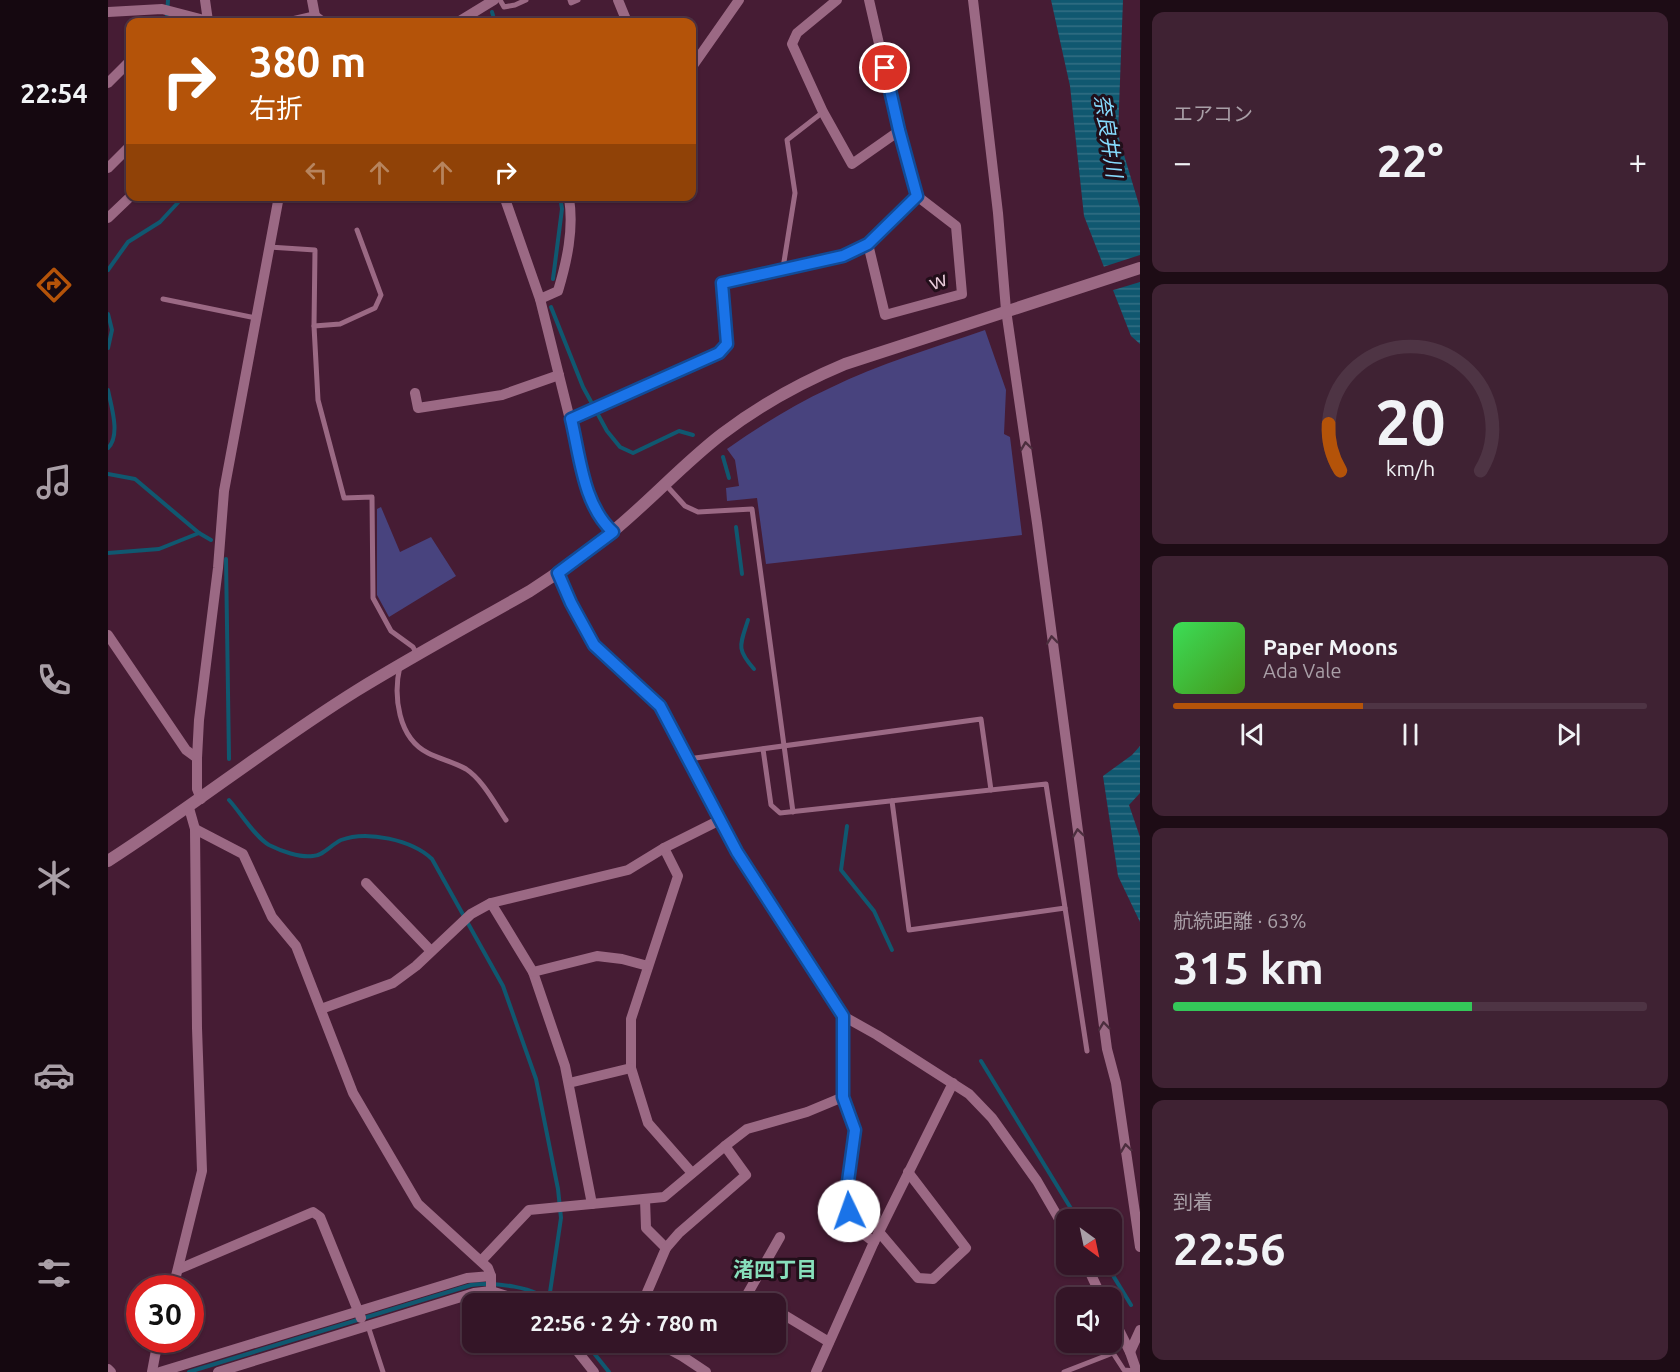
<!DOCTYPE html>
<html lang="ja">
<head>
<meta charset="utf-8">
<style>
  body { margin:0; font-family:Ubuntu,"Noto Sans JP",sans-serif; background:#3f2233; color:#f1f3f6; height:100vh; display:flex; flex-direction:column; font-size:22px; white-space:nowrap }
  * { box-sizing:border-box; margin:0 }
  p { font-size:20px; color:#a99fa7 }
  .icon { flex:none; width:33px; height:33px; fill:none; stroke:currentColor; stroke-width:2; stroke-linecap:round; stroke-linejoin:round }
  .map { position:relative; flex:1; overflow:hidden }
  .side { display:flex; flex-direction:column; gap:12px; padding:12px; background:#1d0c15; width:540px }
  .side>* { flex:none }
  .banner { position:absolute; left:18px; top:18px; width:570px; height:183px; border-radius:12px; box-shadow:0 2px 4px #0004,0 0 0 2px #4e3444; background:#b45309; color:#fff; overflow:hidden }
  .needle { width:39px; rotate:147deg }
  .buttons { position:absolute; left:948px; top:1209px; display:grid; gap:12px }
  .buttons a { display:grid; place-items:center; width:66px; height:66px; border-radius:12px; background:#341527; box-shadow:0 2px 4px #0004,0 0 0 2px #4e3444; font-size:30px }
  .speed { position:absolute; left:18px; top:1275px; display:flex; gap:12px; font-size:30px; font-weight:700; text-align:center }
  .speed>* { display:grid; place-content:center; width:78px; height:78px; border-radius:50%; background:#341527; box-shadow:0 2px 4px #0004,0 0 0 2px #4e3444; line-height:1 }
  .speed .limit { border:9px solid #d22; background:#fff; color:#111 }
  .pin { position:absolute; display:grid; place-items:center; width:51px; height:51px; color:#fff; margin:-26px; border:3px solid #fff; border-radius:50%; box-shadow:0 2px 6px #0007 }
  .me { position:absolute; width:66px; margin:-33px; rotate:357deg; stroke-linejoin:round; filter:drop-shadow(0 0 4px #0008) }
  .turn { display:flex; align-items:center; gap:21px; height:126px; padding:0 24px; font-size:27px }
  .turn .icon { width:78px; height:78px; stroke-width:2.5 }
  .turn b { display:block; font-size:42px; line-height:51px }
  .lanes { display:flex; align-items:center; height:57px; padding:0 24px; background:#0003; justify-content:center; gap:30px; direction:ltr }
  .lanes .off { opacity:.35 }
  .big { font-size:45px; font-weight:600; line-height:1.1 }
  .side .card { flex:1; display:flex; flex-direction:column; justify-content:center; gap:9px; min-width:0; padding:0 21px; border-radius:12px; background:#3f2233 }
  .side .dial { align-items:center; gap:0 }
  .dial svg { height:156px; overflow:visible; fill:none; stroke:#4e3444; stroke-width:7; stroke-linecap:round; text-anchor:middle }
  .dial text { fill:#f1f3f6; stroke:none }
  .song { display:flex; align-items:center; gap:18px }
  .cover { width:72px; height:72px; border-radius:9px; background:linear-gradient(135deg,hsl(130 70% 55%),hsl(100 70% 35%)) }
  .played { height:6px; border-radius:3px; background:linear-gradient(90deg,#b45309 40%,#4e3444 40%) }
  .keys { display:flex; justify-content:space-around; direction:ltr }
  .heat { display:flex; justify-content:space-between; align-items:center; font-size:33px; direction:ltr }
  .charge { height:9px; border-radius:4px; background:linear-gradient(90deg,#34c759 63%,#4e3444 0) }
  .trip { position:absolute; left:354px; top:1293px; width:324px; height:60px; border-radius:12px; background:#341527; box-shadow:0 2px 4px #0004,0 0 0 2px #4e3444; font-weight:600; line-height:60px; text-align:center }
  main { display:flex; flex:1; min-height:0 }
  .dock { display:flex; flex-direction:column; width:108px; justify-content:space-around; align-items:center; background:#150810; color:#a99fa7 }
  .dock .icon { width:42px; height:42px }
  .dock .selected { color:#b45309 }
  .dock b { font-size:27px; color:#f1f3f6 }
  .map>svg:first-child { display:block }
  .park { fill:#48437e }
  .water { fill:url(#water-rules) }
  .pier { fill:#461c34 }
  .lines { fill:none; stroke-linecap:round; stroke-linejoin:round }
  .stream { stroke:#105870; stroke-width:4 }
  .service { stroke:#9b6984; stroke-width:5 }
  .minor { stroke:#9b6984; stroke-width:10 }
  .tertiary { stroke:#9b6984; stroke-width:12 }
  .oneway { stroke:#4c2e3e }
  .route-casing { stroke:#114b97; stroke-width:15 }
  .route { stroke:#1a73e8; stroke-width:10 }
  .labels { text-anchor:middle; stroke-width:6; stroke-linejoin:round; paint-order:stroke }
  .street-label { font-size:20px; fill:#e9ccdb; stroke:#210e19 }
  .water-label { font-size:21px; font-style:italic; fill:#86dafc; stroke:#210e19 }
  .neighbourhood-label { font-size:21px; font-weight:bold; fill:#87dfbb; stroke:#210e19 }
</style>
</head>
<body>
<main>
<nav class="dock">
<b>22:54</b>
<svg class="icon selected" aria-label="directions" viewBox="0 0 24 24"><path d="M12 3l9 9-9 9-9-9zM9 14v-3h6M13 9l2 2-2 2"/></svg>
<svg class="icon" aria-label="music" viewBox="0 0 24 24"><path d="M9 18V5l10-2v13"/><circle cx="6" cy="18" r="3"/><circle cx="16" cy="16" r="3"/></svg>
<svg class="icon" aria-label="phone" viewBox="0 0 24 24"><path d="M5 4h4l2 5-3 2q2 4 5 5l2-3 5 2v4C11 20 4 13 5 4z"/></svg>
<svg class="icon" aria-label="climate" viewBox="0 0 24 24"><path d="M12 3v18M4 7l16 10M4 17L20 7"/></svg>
<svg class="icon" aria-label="car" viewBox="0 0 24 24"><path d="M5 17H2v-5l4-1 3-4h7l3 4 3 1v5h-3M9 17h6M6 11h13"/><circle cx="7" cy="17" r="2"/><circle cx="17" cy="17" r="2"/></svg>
<svg class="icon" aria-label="filters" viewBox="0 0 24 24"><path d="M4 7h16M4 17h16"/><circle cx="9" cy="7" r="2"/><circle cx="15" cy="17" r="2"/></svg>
</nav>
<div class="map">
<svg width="1032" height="1372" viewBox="0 0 1032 1372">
  <defs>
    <pattern id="water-rules" width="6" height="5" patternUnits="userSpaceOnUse" patternTransform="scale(1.5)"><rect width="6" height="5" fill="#105870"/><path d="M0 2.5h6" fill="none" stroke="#336f84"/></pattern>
  </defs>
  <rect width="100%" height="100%" fill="#461c34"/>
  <!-- park -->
  <g class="park">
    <path d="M877 330 898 390 896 434 902 437 914 535 658 564 649 498 619 501 618 488 631 486 627 460 619 449C652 426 685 405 722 388 771 364 825 348 877 330Z"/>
    <path d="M273 507 292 552 323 537 348 576 281 617 269 595V509Z"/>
  </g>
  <!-- water -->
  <g class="water">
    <path d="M943 0H1015L1010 135 1032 208V344L1023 336 976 216 962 86Z"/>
    <path d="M1032 746V793L1021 805 1032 837V922L1010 876 995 776 1024 755Z"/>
  </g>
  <!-- pier -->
  <path class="pier" d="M1032 255V282L1002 291 992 268Z"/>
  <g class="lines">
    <!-- stream -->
    <g class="stream">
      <path d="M60 0 59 16 62 22"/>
      <path d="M384 12 387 22"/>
      <path d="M0 270 20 242 52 222 76 196"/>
      <path d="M445 279 454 209 452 196"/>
      <path d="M443 307 475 387 499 431 512 447 525 453 571 431 585 435"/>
      <path d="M0 314 4 330 0 348"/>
      <path d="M0 390C3 406 13 435 0 448"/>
      <path d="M615 457 621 478"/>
      <path d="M0 474 27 479 91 533 103 540"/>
      <path d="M628 527 634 574"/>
      <path d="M0 553 51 549 91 533"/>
      <path d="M118 559 121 759"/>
      <path d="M640 620C632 645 628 649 646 669"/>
      <path d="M121 800C132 812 147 837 161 845 173 851 192 858 205 856 215 856 224 844 233 840 259 830 304 840 324 859L395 986 428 1079 450 1189 453 1218 441 1299"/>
      <path d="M739 826 733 870 766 911 784 950"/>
      <path d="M873 1061 970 1220"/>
      <path d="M998 1264 1023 1305"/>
      <path d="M477 1342 501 1372"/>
      <path d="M81 1372 363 1285C385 1282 429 1286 444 1304"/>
    </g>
    <!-- service -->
    <g class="service">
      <path d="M392 0 396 7 407 5 418 0"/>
      <path d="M462 0 463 3 470 0"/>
      <path d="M161 247 207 250 206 326 210 400 236 498 264 497 265 598 283 631 305 647 309 655"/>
      <path d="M675 268 687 193 679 140 715 112"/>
      <path d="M55 299 148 318"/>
      <path d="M206 326 232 324 267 308 273 295 249 230"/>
      <path d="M558 485 577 506 590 512 644 509 685 812"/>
      <path d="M292 666C285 696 290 738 320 753 332 759 346 762 358 769 375 780 387 804 398 820"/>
      <path d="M655 749 663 805 672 813 938 784 979 1051"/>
      <path d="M580 759 873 719 883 790"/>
      <path d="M784 801 801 930 957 908"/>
      <path d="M260 1326 275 1372"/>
      <path d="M956 1372 1005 1353 1016 1370 1028 1371"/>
    </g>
    <!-- minor -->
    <g class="minor">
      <path d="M97 0 100 21"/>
      <path d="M204 0 207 16 206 22"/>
      <path d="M510 0 519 22"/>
      <path d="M729 0 689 33 684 44 715 112 744 164 791 131"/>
      <path d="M761 0 791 131 809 196"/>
      <path d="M865 0 890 213 898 310 929 523 999 1049 1008 1083 1032 1247"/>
      <path d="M0 12 54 9 100 21 139 22"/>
      <path d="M181 22 207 16 215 22"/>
      <path d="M350 22 386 0"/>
      <path d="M584 67 631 0"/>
      <path d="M0 83 22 61"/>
      <path d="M0 168 22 146"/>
      <path d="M396 196 432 299 480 492 499 526 505 532"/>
      <path d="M0 218 23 196"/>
      <path d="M760 244 777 315 854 294 848 226 809 196"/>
      <path d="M432 299 450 291C459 261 466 229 461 198L465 196"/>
      <path d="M307 393 310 408 394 395 451 375"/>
      <path d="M463 419 611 353 619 344 614 283 735 256 760 244 809 196"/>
      <path d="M450 573 463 603 486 645 552 706 629 852 735 1016 769 1035 861 1094 884 1118 929 1181 958 1231"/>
      <path d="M0 635 78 750 89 758"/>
      <path d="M93 799 89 789V758L91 720 110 568 116 491 171 196"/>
      <path d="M87 829 135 854 164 917 188 946 245 1093 310 1204 380 1268 383 1276V1291"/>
      <path d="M556 848 570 876 523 1019V1068L540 1123 584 1173"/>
      <path d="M258 883 323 951"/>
      <path d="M383 903 425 972 457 1066 484 1204"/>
      <path d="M425 972 489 956 514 959 540 966"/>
      <path d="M213 1009 285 983 308 966 363 914 383 903 520 870 556 848 612 820"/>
      <path d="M461 1083 523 1068"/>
      <path d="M735 1097 747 1130 738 1196 745 1226 766 1242"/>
      <path d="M537 1199 538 1228 558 1248"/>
      <path d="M771 1232 810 1278 825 1279 858 1248 800 1172"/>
      <path d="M373 1261 421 1210 556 1197 617 1146"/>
      <path d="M978 1264 994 1298"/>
      <path d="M71 1269 205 1212 212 1217 253 1318"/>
      <path d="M65 1288 94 1171 89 1028 87 829 81 808"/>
      <path d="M534 1304 558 1248 571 1233 638 1175 617 1146 639 1129 699 1112 735 1097V1016"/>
      <path d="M657 1304 640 1293 672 1237"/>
      <path d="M668 1310 721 1342"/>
      <path d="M1004 1316 1022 1352 1029 1372"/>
      <path d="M462 1342 486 1372"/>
      <path d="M548 1342 574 1356 598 1372"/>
      <path d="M1022 1352 1032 1330"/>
      <path d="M0 1369 3 1372"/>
      <path d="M44 1372 50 1340"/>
      <path d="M52 1372 359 1278 383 1276"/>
      <path d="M110 1372 366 1293 383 1291 424 1304"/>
      <path d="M708 1372 766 1242 845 1083"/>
    </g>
    <!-- tertiary -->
    <path class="tertiary" d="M0 861C84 807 163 744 248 691 305 656 364 624 422 591 450 573 478 553 504 532 542 501 575 464 614 434 652 405 694 382 737 364L1032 268"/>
  </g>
  <!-- one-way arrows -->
  <defs><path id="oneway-chevron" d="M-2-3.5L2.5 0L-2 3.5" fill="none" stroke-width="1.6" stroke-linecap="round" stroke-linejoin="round" transform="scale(1.5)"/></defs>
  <g class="oneway">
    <use href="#oneway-chevron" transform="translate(918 446) rotate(-98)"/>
    <use href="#oneway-chevron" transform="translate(944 640) rotate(-97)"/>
    <use href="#oneway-chevron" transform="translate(970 833) rotate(-98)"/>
    <use href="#oneway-chevron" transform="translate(996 1026) rotate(-97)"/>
    <use href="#oneway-chevron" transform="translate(1018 1148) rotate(-98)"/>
  </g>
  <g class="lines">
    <!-- route casing -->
    <g class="route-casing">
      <path id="route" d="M741 1211 738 1196 747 1130 735 1097V1016L629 852 552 706 486 645 463 603 450 573 505 532C475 505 472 456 463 419L611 353 619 344 614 283 735 256 760 244 809 196 791 130 777 68"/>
    </g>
    <!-- route -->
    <use href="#route" class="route"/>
  </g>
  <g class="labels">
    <!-- street labels -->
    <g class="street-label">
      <text transform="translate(830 281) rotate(-20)" y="7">ｗ</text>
    </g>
    <!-- water labels -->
    <g class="water-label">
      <text transform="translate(1000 136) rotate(81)" y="7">奈良井川</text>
    </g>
    <!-- neighbourhood labels -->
    <g class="neighbourhood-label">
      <text x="667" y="1277">渚四丁目</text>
    </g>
  </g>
</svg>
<div class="buttons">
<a><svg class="needle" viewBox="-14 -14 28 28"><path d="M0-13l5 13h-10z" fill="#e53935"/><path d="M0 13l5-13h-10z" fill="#a99fa7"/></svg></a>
<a><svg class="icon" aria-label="sound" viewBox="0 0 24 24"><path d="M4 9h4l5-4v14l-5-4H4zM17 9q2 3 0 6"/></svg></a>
</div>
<div class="speed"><div class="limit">30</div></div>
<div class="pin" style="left:777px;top:68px;background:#d93025"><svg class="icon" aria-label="arrive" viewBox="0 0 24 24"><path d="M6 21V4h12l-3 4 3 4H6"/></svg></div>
<svg class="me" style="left:741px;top:1211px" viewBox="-20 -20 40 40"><circle r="19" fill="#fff"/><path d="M0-13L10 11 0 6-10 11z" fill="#1a73e8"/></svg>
<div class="trip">22:56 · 2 分 · 780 m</div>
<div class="banner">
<div class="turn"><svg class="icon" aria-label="right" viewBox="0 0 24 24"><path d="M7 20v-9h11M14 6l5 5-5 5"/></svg><div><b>380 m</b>右折</div></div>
<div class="lanes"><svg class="icon off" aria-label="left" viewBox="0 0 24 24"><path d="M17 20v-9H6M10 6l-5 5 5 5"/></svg><svg class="icon off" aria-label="ahead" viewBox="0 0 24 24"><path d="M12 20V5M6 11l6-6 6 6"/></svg><svg class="icon off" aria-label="ahead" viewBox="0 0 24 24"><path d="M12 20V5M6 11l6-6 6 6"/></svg><svg class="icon" aria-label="right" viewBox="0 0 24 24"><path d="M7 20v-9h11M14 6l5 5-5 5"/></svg></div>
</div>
</div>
<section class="side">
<div class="card"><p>エアコン</p>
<div class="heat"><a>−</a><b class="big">22°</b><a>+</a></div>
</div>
<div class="card dial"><svg viewBox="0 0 100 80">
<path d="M14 69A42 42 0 1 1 86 69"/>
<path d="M14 69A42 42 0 0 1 8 45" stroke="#b45309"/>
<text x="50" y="56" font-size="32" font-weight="700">20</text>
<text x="50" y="72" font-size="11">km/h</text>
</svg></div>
<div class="card">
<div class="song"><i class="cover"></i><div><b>Paper Moons</b><p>Ada Vale</p></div></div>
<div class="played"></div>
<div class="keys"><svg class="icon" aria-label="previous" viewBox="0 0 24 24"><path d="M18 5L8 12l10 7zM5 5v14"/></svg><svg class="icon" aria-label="pause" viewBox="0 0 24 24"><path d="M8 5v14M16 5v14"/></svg><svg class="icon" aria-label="next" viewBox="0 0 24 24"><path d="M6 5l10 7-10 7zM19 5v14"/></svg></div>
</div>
<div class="card"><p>航続距離 · 63%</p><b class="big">315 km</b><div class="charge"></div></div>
<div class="card"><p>到着</p><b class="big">22:56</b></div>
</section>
</main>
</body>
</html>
